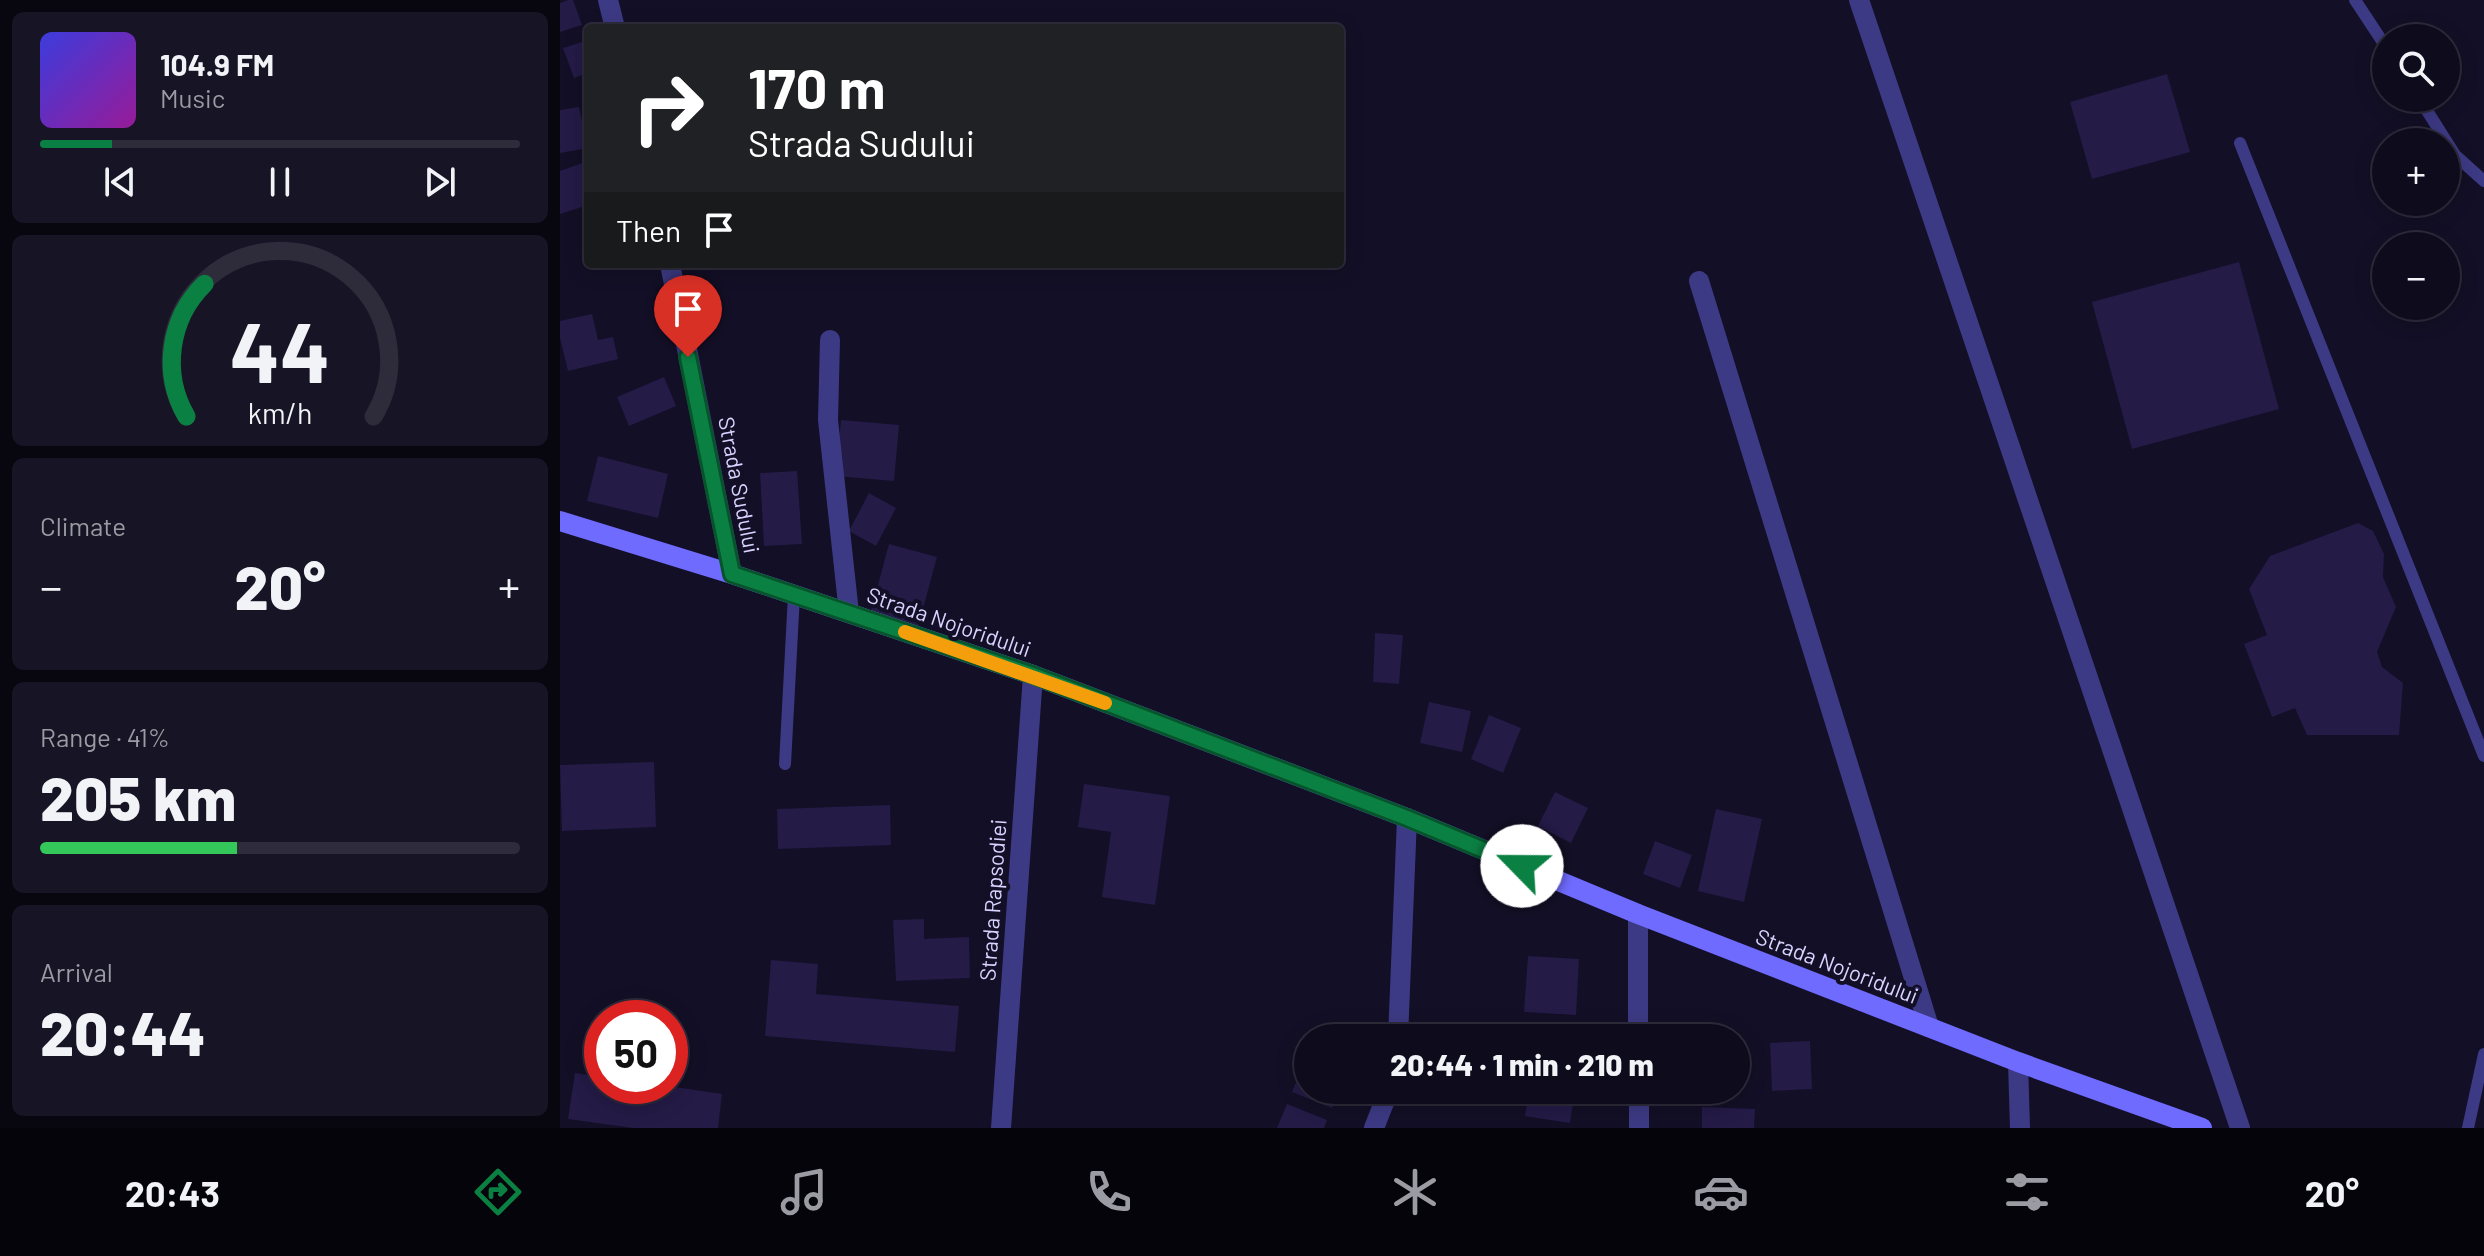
<!DOCTYPE html>
<html lang="en">
<head>
<meta charset="utf-8">
<style>
  body { margin:0; font-family:Barlow,sans-serif; background:#171425; color:#f1f3f6; height:100vh; display:flex; flex-direction:column; font-size:30px; white-space:nowrap }
  * { box-sizing:border-box; margin:0 }
  p { font-size:26px; color:#9b9ba3 }
  .icon { flex:none; width:44px; height:44px; fill:none; stroke:currentColor; stroke-width:2; stroke-linecap:round; stroke-linejoin:round }
  .map { position:relative; flex:1; overflow:hidden }
  .side { display:flex; flex-direction:column; gap:12px; padding:12px; background:#08060f; width:560px }
  .side>* { flex:none }
  .banner { position:absolute; left:24px; top:24px; width:760px; height:244px; border-radius:8px; box-shadow:0 4px 20px #0003,0 0 0 2px #2e2b3b; background:#202124; color:#fff; overflow:hidden }
  .buttons { position:absolute; left:1812px; top:24px; display:grid; gap:16px }
  .buttons a { display:grid; place-items:center; width:88px; height:88px; border-radius:50%; background:#0e0b1c; box-shadow:0 4px 20px #0003,0 0 0 2px #2e2b3b; font-size:40px }
  .speed { position:absolute; left:24px; top:1000px; display:flex; gap:16px; font-size:40px; font-weight:700; text-align:center }
  .speed>* { display:grid; place-content:center; width:104px; height:104px; border-radius:50%; background:#0e0b1c; box-shadow:0 4px 20px #0003,0 0 0 2px #2e2b3b; line-height:1 }
  .speed .limit { border:12px solid #d22; background:#fff; color:#111 }
  .pin { position:absolute; display:grid; place-items:center; width:68px; height:68px; color:#fff; margin:-82px -34px; border-radius:50% 50% 50% 0; rotate:-45deg; box-shadow:0 0 8px #0007 }
  .pin .icon { rotate:45deg }
  .me { position:absolute; width:88px; margin:-44px; rotate:293deg; stroke-linejoin:round; filter:drop-shadow(0 0 6px #0008) }
  .turn { display:flex; align-items:center; gap:28px; height:168px; padding:0 32px; font-size:36px }
  .turn .icon { width:104px; height:104px; stroke-width:2.5 }
  .turn b { display:block; font-size:56px; line-height:68px }
  .then { display:flex; align-items:center; height:76px; padding:0 32px; background:#0003; gap:16px; font-size:30px }
  .big { font-size:60px; font-weight:800; line-height:1.1 }
  .side .tile { flex:1; display:flex; flex-direction:column; justify-content:center; gap:12px; min-width:0; padding:0 28px; border-radius:12px; background:#171425 }
  .side .dial { align-items:center; gap:0 }
  .dial svg { height:208px; overflow:visible; fill:none; stroke:#2e2b3b; stroke-width:7; stroke-linecap:round; text-anchor:middle }
  .dial text { fill:#f1f3f6; stroke:none }
  .song { display:flex; align-items:center; gap:24px }
  .cover { width:96px; height:96px; border-radius:12px; background:linear-gradient(135deg,hsl(240 70% 55%),hsl(300 70% 35%)) }
  .played { height:8px; border-radius:4px; background:linear-gradient(90deg,#0b8043 15%,#2e2b3b 15%) }
  .keys { display:flex; justify-content:space-around; direction:ltr }
  .heat { display:flex; justify-content:space-between; align-items:center; font-size:44px; direction:ltr }
  .charge { height:12px; border-radius:6px; background:linear-gradient(90deg,#34c759 41%,#2e2b3b 0) }
  .trip { position:absolute; left:734px; top:1024px; width:456px; height:80px; border-radius:40px; background:#0e0b1c; box-shadow:0 4px 20px #0003,0 0 0 2px #2e2b3b; font-weight:800; line-height:80px; text-align:center }
  .menu { display:flex; height:128px; justify-content:space-around; align-items:center; background:#06040b; color:#9b9ba3 }
  .menu .icon { width:56px; height:56px }
  .menu .on { color:#0b8043 }
  .menu b { font-size:36px; color:#f1f3f6 }
  main { display:flex; flex:1; min-height:0 }
  .map>svg:first-child { display:block }
  .building { fill:#241b47 }
  .lines { fill:none; stroke-linecap:round; stroke-linejoin:round }
  .service { stroke:#3d3a85; stroke-width:12 }
  .minor { stroke:#3d3a85; stroke-width:20 }
  .tertiary { stroke:#3d3a85; stroke-width:20 }
  .secondary { stroke:#6f6bff; stroke-width:20 }
  .route-casing { stroke:#07532c; stroke-width:20 }
  .route { stroke:#0b8043; stroke-width:14 }
  .slow { stroke:#f59e0b; stroke-width:14 }
  .labels { text-anchor:middle; stroke-width:8; stroke-linejoin:round; paint-order:stroke }
  .street-label { font-size:22px; fill:#d9d4ff; stroke:#130f26 }
</style>
</head>
<body>
<main>
<section class="side">
<div class="tile">
<div class="song"><i class="cover"></i><div><b>104.9 FM</b><p>Music</p></div></div>
<div class="played"></div>
<div class="keys"><svg class="icon" aria-label="previous" viewBox="0 0 24 24"><path d="M18 5L8 12l10 7zM5 5v14"/></svg><svg class="icon" aria-label="pause" viewBox="0 0 24 24"><path d="M8 5v14M16 5v14"/></svg><svg class="icon" aria-label="next" viewBox="0 0 24 24"><path d="M6 5l10 7-10 7zM19 5v14"/></svg></div>
</div>
<div class="tile dial"><svg viewBox="0 0 100 80">
<path d="M14 69A42 42 0 1 1 86 69"/>
<path d="M14 69A42 42 0 0 1 21 18" stroke="#0b8043"/>
<text x="50" y="56" font-size="32" font-weight="700">44</text>
<text x="50" y="72" font-size="11">km/h</text>
</svg></div>
<div class="tile"><p>Climate</p>
<div class="heat"><a>−</a><b class="big">20°</b><a>+</a></div>
</div>
<div class="tile"><p>Range · 41%</p><b class="big">205 km</b><div class="charge"></div></div>
<div class="tile"><p>Arrival</p><b class="big">20:44</b></div>
</section>
<div class="map">
<svg width="1924" height="1128" viewBox="0 0 1924 1128">
  <rect width="100%" height="100%" fill="#130f26"/>
  <!-- building -->
  <g class="building">
    <path d="M8 0H13L22 25 0 32V3Z"/>
    <path d="M22 42 28 59V73L14 78 3 48Z"/>
    <path d="M1607 74 1630 152 1532 179 1510 102Z"/>
    <path d="M19 107 28 148 0 153V110Z"/>
    <path d="M28 161V205L0 214V171Z"/>
    <path d="M1679 262 1719 409 1572 449 1532 302Z"/>
    <path d="M32 314 38 340 53 337 58 359 8 371 0 338V321Z"/>
    <path d="M104 377 116 406 69 426 57 397Z"/>
    <path d="M281 420 339 425 334 481 276 476Z"/>
    <path d="M38 456 108 474 98 518 27 501Z"/>
    <path d="M237 471 242 544 204 546 200 473Z"/>
    <path d="M309 493 336 508 316 546 289 531Z"/>
    <path d="M1798 523 1813 531 1824 554 1823 577 1836 607 1817 652 1822 667 1843 683 1839 735H1747L1735 708 1712 717 1684 644 1707 635 1689 589 1710 556Z"/>
    <path d="M329 544 377 557 357 631 309 618Z"/>
    <path d="M815 633 843 635 839 684 813 682Z"/>
    <path d="M869 702 911 711 902 752 860 743Z"/>
    <path d="M929 715 961 728 943 773 911 759Z"/>
    <path d="M94 762 96 827 2 831 0 765Z"/>
    <path d="M524 784 610 796 595 905 542 897 551 832 518 827Z"/>
    <path d="M995 792 1028 808 1011 843 978 826Z"/>
    <path d="M330 805 331 845 218 849 217 809Z"/>
    <path d="M1156 809 1202 819 1184 902 1138 891Z"/>
    <path d="M1095 841 1132 855 1120 888 1083 874Z"/>
    <path d="M364 919V939L409 937 410 978 336 981 333 920Z"/>
    <path d="M968 956 1019 959 1016 1015 964 1012Z"/>
    <path d="M211 960 258 964 256 994 399 1006 395 1052 205 1036Z"/>
    <path d="M1250 1041 1252 1089 1212 1091 1210 1043Z"/>
    <path d="M748 1053V1090H780L772 1108 732 1092Z"/>
    <path d="M15 1073 42 1077V1086H108L162 1094 158 1128H73L8 1119Z"/>
    <path d="M969 1090H1015L1010 1123 965 1116Z"/>
    <path d="M727 1104 767 1120 764 1128H717Z"/>
    <path d="M1142 1107 1195 1109 1194 1128H1142Z"/>
  </g>
  <g class="lines">
    <!-- service -->
    <g class="service">
      <path d="M1795 0 1826 47"/>
      <path d="M1859 98 1895 155 1924 181"/>
      <path d="M1680 143 1924 756"/>
      <path d="M225 764 234 595"/>
      <path d="M1908 1128 1924 1054"/>
    </g>
    <!-- minor -->
    <g class="minor">
      <path d="M48 0 55 28"/>
      <path d="M1299 0 1680 1128"/>
      <path d="M110 264 172 574"/>
      <path d="M1139 281 1369 1027"/>
      <path d="M270 340 268 420 289 613"/>
      <path d="M1078 914V1038"/>
      <path d="M838 1038 847 818"/>
      <path d="M1458 1062 1460 1128"/>
      <path d="M1079 1090V1128"/>
      <path d="M814 1128 829 1090"/>
    </g>
    <!-- tertiary -->
    <path class="tertiary" d="M441 1128 473 675"/>
    <!-- secondary -->
    <path class="secondary" d="M0 521 172 574 473 675 847 818 1078 914 1458 1062 1642 1128"/>
  </g>
  <g class="lines">
    <!-- route casing -->
    <g class="route-casing">
      <path id="route" d="M128 357 172 574 473 675 847 818 962 866"/>
    </g>
    <!-- route -->
    <use href="#route" class="route"/>
    <!-- slow -->
    <path class="slow" d="M345 632 545 703"/>
  </g>
  <g class="labels">
    <!-- street labels -->
    <g class="street-label">
      <text transform="translate(179 485) rotate(79)" y="8">Strada Sudului</text>
      <text transform="translate(389 622) rotate(19)" y="8">Strada Nojoridului</text>
      <text transform="translate(433 900) rotate(-86)" y="8">Strada Rapsodiei</text>
      <text transform="translate(1277 966) rotate(21)" y="8">Strada Nojoridului</text>
    </g>
  </g>
</svg>
<div class="buttons">
<a><svg class="icon" aria-label="search" viewBox="0 0 24 24"><circle cx="10" cy="10" r="6"/><path d="M15 15l6 6"/></svg></a>
<a>+</a>
<a>−</a>
</div>
<div class="speed"><div class="limit">50</div></div>
<div class="pin" style="left:128px;top:357px;background:#d93025"><svg class="icon" aria-label="arrive" viewBox="0 0 24 24"><path d="M6 21V4h12l-3 4 3 4H6"/></svg></div>
<svg class="me" style="left:962px;top:866px" viewBox="-20 -20 40 40"><circle r="19" fill="#fff"/><path d="M0-13L10 11 0 6-10 11z" fill="#0b8043"/></svg>
<div class="trip">20:44 · 1 min · 210 m</div>
<div class="banner">
<div class="turn"><svg class="icon" aria-label="right" viewBox="0 0 24 24"><path d="M7 20v-9h11M14 6l5 5-5 5"/></svg><div><b>170 m</b>Strada Sudului</div></div>
<div class="then">Then<svg class="icon" aria-label="arrive" viewBox="0 0 24 24"><path d="M6 21V4h12l-3 4 3 4H6"/></svg></div>
</div>
</div>
</main>
<nav class="menu">
<b>20:43</b>
<svg class="icon on" aria-label="directions" viewBox="0 0 24 24"><path d="M12 3l9 9-9 9-9-9zM9 14v-3h6M13 9l2 2-2 2"/></svg>
<svg class="icon" aria-label="music" viewBox="0 0 24 24"><path d="M9 18V5l10-2v13"/><circle cx="6" cy="18" r="3"/><circle cx="16" cy="16" r="3"/></svg>
<svg class="icon" aria-label="phone" viewBox="0 0 24 24"><path d="M5 4h4l2 5-3 2q2 4 5 5l2-3 5 2v4C11 20 4 13 5 4z"/></svg>
<svg class="icon" aria-label="climate" viewBox="0 0 24 24"><path d="M12 3v18M4 7l16 10M4 17L20 7"/></svg>
<svg class="icon" aria-label="car" viewBox="0 0 24 24"><path d="M5 17H2v-5l4-1 3-4h7l3 4 3 1v5h-3M9 17h6M6 11h13"/><circle cx="7" cy="17" r="2"/><circle cx="17" cy="17" r="2"/></svg>
<svg class="icon" aria-label="filters" viewBox="0 0 24 24"><path d="M4 7h16M4 17h16"/><circle cx="9" cy="7" r="2"/><circle cx="15" cy="17" r="2"/></svg>
<b>20°</b>
</nav>
</body>
</html>
